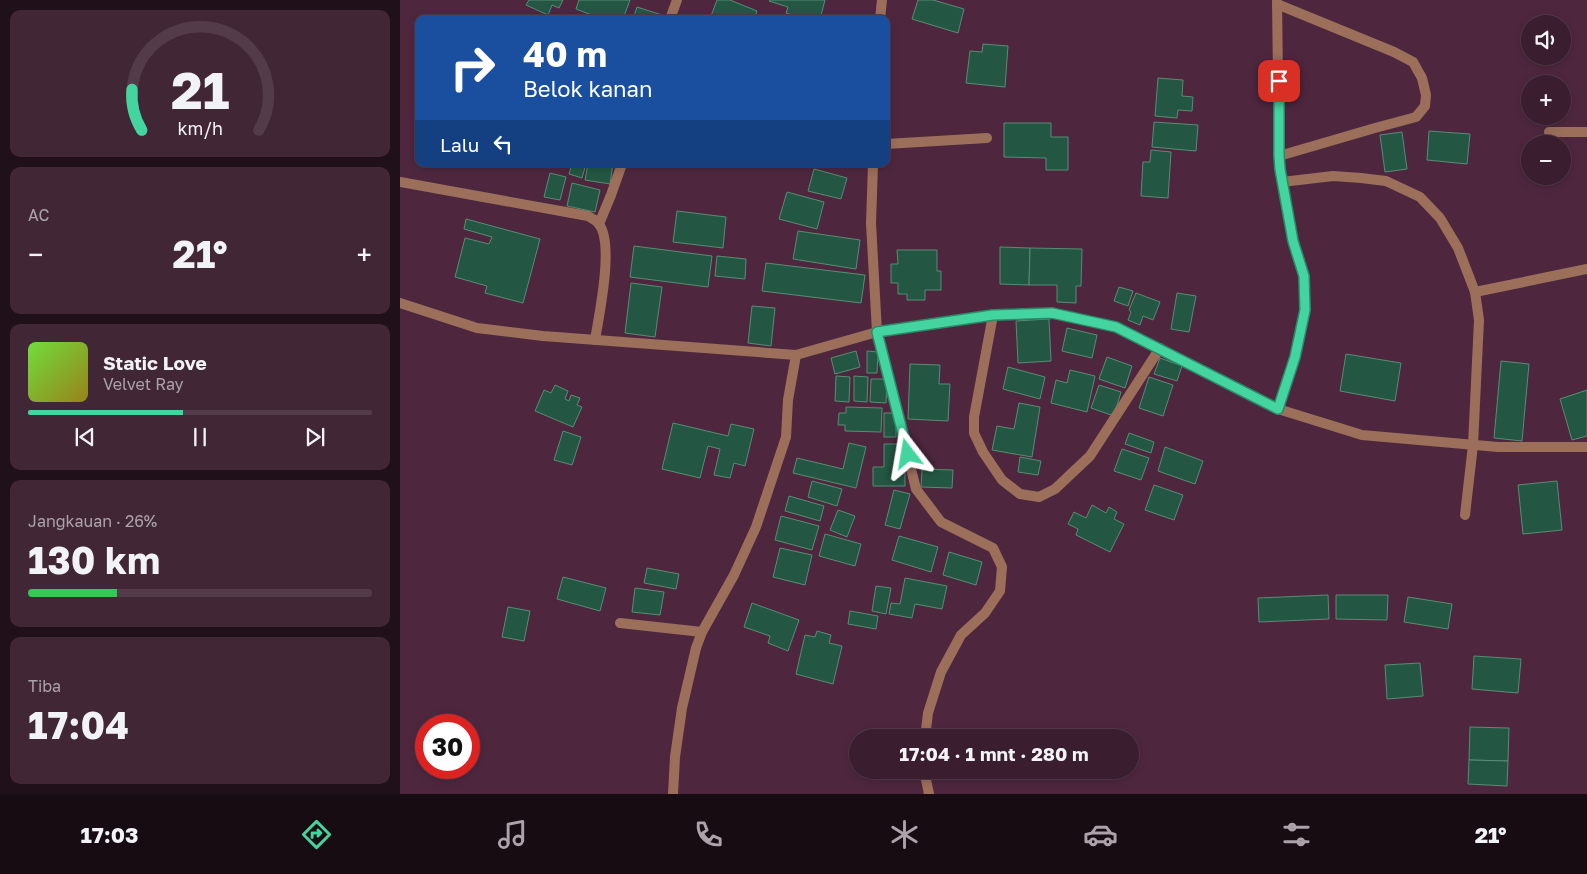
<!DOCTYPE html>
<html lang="id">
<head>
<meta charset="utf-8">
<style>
  body { margin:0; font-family:"Golos Text",sans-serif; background:#412636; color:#f1f3f6; height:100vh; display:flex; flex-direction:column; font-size:19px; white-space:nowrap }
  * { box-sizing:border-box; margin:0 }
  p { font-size:16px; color:#aba2aa }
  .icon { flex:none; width:28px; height:28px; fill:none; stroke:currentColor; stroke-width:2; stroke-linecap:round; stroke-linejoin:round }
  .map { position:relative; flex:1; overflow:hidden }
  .drawer { display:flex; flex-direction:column; gap:10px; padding:10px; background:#201019; width:400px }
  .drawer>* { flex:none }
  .guide { position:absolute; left:15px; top:15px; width:475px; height:152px; border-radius:10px; box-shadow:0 2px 8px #0003,0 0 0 1px #543b4a; background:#1a4fa0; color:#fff; overflow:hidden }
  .controls { position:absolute; left:1121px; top:15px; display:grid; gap:10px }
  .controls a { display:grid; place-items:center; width:50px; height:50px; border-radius:50%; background:#3a1d2e; box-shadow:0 2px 8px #0003,0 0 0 1px #543b4a; font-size:25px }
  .speed { position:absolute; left:15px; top:714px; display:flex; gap:10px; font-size:25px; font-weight:700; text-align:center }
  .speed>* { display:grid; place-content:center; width:65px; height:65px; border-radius:50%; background:#3a1d2e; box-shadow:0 2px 8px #0003,0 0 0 1px #543b4a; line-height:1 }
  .speed .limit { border:8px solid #d22; background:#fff; color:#111 }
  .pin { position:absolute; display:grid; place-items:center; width:42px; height:42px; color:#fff; margin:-21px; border-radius:10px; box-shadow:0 2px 8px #0006 }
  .me { position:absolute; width:55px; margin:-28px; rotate:346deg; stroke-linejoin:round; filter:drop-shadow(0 0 4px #0008) }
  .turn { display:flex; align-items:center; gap:18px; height:105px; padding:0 25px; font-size:22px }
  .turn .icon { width:65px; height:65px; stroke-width:2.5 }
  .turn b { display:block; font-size:35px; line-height:42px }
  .then { display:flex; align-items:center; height:48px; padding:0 25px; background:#0003; gap:10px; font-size:19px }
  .big { font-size:38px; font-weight:700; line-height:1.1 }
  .drawer .card { flex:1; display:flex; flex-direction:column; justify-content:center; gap:8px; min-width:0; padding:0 18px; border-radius:10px; background:#412636 }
  .drawer .dial { align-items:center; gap:0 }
  .dial svg { height:130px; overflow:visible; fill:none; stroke:#543b4a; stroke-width:7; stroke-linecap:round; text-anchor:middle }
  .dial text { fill:#f1f3f6; stroke:none }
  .song { display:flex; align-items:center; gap:15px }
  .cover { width:60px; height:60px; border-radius:8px; background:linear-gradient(135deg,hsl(100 70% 55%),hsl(50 70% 35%)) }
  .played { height:5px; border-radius:2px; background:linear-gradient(90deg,#43d4a0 45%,#543b4a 45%) }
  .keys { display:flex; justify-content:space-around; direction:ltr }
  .heat { display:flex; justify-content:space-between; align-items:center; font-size:28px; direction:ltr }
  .charge { height:8px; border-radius:4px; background:linear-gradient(90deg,#34c759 26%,#543b4a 0) }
  .trip { position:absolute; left:449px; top:729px; width:290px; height:50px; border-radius:25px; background:#3a1d2e; box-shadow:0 2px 8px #0003,0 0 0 1px #543b4a; font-weight:700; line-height:50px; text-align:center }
  .tabs { display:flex; height:80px; justify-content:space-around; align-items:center; background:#170c12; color:#aba2aa }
  .tabs .icon { width:35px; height:35px }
  .tabs .on { color:#43d4a0 }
  .tabs b { font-size:22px; color:#f1f3f6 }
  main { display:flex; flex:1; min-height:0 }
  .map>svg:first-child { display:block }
  .building { fill:#235743; stroke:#588c75 }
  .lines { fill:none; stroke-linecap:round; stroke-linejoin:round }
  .minor { stroke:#9c6f5b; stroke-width:10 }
  .route-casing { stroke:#2c8a68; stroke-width:12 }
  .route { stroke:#43d4a0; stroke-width:9 }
</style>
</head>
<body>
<main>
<section class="drawer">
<div class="card dial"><svg viewBox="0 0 100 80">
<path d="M14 69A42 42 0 1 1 86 69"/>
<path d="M14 69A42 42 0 0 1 8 44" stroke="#43d4a0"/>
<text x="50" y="56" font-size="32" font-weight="700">21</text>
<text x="50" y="72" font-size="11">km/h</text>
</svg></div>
<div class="card"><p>AC</p>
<div class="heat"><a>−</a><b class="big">21°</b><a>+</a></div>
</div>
<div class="card">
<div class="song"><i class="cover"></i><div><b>Static Love</b><p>Velvet Ray</p></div></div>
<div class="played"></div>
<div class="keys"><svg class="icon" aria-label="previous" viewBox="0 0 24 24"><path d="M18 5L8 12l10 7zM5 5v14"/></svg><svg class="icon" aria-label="pause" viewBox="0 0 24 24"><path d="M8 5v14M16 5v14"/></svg><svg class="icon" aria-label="next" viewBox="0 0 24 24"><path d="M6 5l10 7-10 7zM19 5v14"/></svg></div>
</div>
<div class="card"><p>Jangkauan · 26%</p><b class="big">130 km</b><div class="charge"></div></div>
<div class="card"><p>Tiba</p><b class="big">17:04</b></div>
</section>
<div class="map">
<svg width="1187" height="794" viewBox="0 0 1187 794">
  <rect width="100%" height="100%" fill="#4e273e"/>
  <!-- building -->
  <g class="building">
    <path d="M129 0H163L159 8 152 5 148 15 126 5Z"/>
    <path d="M179 0H230L223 19H202L176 9Z"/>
    <path d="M317 0H330L357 11 354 19H318L311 16Z"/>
    <path d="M370 0H425L420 19H406L386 13 388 7 369 1Z"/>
    <path d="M518 0H533L564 9 558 33 512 19Z"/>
    <path d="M237 7 262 15 260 19H233Z"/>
    <path d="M178 14 189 19H176Z"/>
    <path d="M583 44 608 46 605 87 566 83 570 51 582 52Z"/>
    <path d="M758 78 783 80 782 96 793 97 792 111 778 110 777 118 755 116Z"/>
    <path d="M754 122 798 125 796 151 752 147Z"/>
    <path d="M604 123H651V137H668V170H646V158L604 157Z"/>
    <path d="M1029 131 1070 134 1067 164 1027 160Z"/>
    <path d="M1002 132 1007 169 985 172 980 135Z"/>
    <path d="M751 150 771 152 768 198 741 196 743 162H750Z"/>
    <path d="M172 164H186L182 178 169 174Z"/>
    <path d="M188 164H213L210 184 185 180Z"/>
    <path d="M414 169 447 178 441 199 408 191Z"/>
    <path d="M150 173 166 177 160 200 144 197Z"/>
    <path d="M172 183 200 190 195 212 167 206Z"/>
    <path d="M387 192 424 202 417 229 379 219Z"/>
    <path d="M277 211 326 217 323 248 273 242Z"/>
    <path d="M66 219 140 239 123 303 85 293 87 286 55 277 65 238 89 244 92 237 64 229Z"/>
    <path d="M398 231 460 240 456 269 393 259Z"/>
    <path d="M234 246 312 256 308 287 230 277Z"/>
    <path d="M600 247 630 248 629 285 600 284Z"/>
    <path d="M630 248 682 249 681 286H676V303L657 302V285H629Z"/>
    <path d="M497 250H537V271H541V290H525V300H507V294H498V283H491V264H498Z"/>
    <path d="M317 256 346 259 345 279 315 276Z"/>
    <path d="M366 263 465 275 461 303 362 291Z"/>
    <path d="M231 283 262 287 255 337 225 333Z"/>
    <path d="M719 287 733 291 728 306 714 301Z"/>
    <path d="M736 293 760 302 753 320 743 316 740 325 728 320 731 312 729 310Z"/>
    <path d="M777 293 796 296 789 332 771 329Z"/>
    <path d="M352 306 375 308 371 346 348 343Z"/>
    <path d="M649 319 651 361 618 363 616 321Z"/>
    <path d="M667 328 697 335 692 358 662 351Z"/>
    <path d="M456 351 460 367 435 374 431 358Z"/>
    <path d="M467 351 478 352 477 373H467Z"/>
    <path d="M946 354 1001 363 995 401 940 391Z"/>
    <path d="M707 357 732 366 725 388 699 379Z"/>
    <path d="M760 358 782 366 777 381 754 374Z"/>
    <path d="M1101 361 1129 364 1122 441 1094 438Z"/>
    <path d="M510 364 540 365 539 384H550L548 421 508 419Z"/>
    <path d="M608 367 645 377 640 399 603 389Z"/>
    <path d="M670 370 695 376 687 412 651 403 656 380 667 383Z"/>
    <path d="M436 376 450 377 449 402 435 401Z"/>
    <path d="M454 376 468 377 467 402 454 401Z"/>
    <path d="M749 377 773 385 763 416 739 408Z"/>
    <path d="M471 379H487L486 403 470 402Z"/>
    <path d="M155 385 168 391 165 399 169 401 171 395 180 398 177 405 182 407 173 427 135 411 144 390 151 393Z"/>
    <path d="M699 385 721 392 714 416 691 408Z"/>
    <path d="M1187 390V436L1172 440 1160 399Z"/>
    <path d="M619 403 640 407 632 457 592 450 597 426 614 429Z"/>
    <path d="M446 407 482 408 481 432 445 431V425H438L439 413H446Z"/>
    <rect x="484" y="413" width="12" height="24"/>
    <path d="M273 423 328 436 331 424 354 429 345 466 334 463 330 478 314 475 320 449 308 446 300 478 262 469Z"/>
    <path d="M163 431 181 437 172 465 154 460Z"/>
    <path d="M729 433 754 442 751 453 725 444Z"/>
    <path d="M449 443 466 447 456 488 393 473 397 458 443 469Z"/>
    <path d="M484 444H505V486H473V467H484Z"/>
    <path d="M765 447 803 461 795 484 758 471Z"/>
    <path d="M722 449 749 458 741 480 714 471Z"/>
    <path d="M620 457 641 461 638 475 618 472Z"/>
    <path d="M522 469 553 470 552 488 521 487Z"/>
    <path d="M412 481 442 489 437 506 408 497Z"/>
    <path d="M1157 481 1162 530 1123 534 1118 485Z"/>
    <path d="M754 485 783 495 774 520 745 510Z"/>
    <path d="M494 490 510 494 500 529 485 525Z"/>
    <path d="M389 496 424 506 420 521 385 511Z"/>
    <path d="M692 505 706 513 709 507 717 512 714 519 724 524 710 552 676 535 678 529 668 524 674 512 686 518Z"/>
    <path d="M438 510 455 516 447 537 430 530Z"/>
    <path d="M381 516 419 526 412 550 375 540Z"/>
    <path d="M425 534 461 544 455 566 419 556Z"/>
    <path d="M499 536 538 547 531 572 492 560Z"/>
    <path d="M380 548 412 555 405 585 373 577Z"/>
    <path d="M549 552 582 562 576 585 543 575Z"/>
    <path d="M247 568 279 574 276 589 244 583Z"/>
    <path d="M163 577 206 588 200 611 157 599Z"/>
    <path d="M505 578 547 586 542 609 515 604 512 618 489 614 491 603 500 604Z"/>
    <path d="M476 586 491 588 486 614 472 611Z"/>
    <path d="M235 588 264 592 260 615 232 612Z"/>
    <path d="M928 595 929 619 859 622 858 598Z"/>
    <path d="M936 595H988L987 620 936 619Z"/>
    <path d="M1008 597 1052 604 1048 629 1004 622Z"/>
    <path d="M352 603 399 620 388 651 368 643 370 636 344 627Z"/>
    <path d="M108 607 130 611 124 641 102 637Z"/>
    <path d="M450 611 478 616 476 629 448 624Z"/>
    <path d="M417 631 431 635 429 643 442 646 433 684 396 674 405 635 415 637Z"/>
    <path d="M1074 656 1121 659 1118 693 1072 689Z"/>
    <path d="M1020 663 1023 696 987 699 985 665Z"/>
    <path d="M1070 727 1109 728 1108 761 1069 760Z"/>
    <path d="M1069 760 1108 761 1107 786 1068 784Z"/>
  </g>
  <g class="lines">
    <!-- minor -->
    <g class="minor">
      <path d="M877 0 879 156 882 182 893 241 904 275 905 310 895 357 878 409"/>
      <path d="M877 4 994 52 1013 62 1022 78 1026 95 1025 106 1016 117 975 128 879 156"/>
      <path d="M270 19 277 0"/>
      <path d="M480 19 482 0"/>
      <path d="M1149 132H1187"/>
      <path d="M486 144 587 138"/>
      <path d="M473 164 471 223 477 332 516 489 541 522 593 548 602 567 600 591 585 613 561 635 541 672 528 713 525 738"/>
      <path d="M0 182 188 216C191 218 196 220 198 223 215 241 199 315 195 340"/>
      <path d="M882 182 933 176 961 178 986 181 1020 197 1040 218 1058 248 1075 292 1079 320 1073 445 1065 515"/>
      <path d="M199 224 211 195 222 164"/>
      <path d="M1075 292 1187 269"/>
      <path d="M0 303 77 328 143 336 396 355 477 332 593 315 652 313 716 327 878 409 962 435 1098 447H1187"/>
      <path d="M593 315 574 417V433L583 452 602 480 620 494 639 497 655 489 690 456 760 348"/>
      <path d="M220 623 302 632"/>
      <path d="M524 770 529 794"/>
      <path d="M273 794 275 757 282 708 296 648 302 632 334 575 356 527 386 437 388 400 396 355"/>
    </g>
  </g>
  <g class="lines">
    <!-- route casing -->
    <g class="route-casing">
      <path id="route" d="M508 454 477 332 593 315 652 313 716 327 878 409 895 357 905 310 904 276 893 241 880 169 879 156V81"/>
    </g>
    <!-- route -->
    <use href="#route" class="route"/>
  </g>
</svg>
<div class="controls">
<a><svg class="icon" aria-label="sound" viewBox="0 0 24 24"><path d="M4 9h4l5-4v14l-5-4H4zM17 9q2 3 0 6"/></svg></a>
<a>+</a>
<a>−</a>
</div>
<div class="speed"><div class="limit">30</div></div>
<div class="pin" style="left:879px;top:81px;background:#d93025"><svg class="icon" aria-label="arrive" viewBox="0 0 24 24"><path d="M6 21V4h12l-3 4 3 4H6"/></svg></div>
<svg class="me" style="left:508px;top:454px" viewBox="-20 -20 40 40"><path d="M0-17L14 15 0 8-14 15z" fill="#43d4a0" stroke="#fff" stroke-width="4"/></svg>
<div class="trip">17:04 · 1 mnt · 280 m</div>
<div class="guide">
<div class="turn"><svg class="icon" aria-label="right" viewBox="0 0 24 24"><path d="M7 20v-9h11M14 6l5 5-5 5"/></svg><div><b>40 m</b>Belok kanan</div></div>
<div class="then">Lalu<svg class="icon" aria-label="left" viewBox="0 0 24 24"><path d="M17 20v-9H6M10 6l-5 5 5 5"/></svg></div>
</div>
</div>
</main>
<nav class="tabs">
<b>17:03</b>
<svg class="icon on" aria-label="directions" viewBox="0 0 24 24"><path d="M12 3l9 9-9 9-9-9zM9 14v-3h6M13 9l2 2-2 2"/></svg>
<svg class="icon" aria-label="music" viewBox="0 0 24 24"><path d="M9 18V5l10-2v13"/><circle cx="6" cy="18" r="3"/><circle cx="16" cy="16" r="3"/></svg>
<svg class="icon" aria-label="phone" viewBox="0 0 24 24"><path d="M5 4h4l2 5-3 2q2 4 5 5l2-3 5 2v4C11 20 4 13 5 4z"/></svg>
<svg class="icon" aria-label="climate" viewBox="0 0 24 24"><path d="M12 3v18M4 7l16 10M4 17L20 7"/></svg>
<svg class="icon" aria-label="car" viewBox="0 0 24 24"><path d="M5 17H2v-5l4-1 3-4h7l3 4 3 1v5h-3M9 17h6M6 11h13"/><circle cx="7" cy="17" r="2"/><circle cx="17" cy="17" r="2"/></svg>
<svg class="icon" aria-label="filters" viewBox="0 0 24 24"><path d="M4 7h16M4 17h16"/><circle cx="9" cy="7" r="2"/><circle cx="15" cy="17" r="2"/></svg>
<b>21°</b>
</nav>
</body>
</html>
